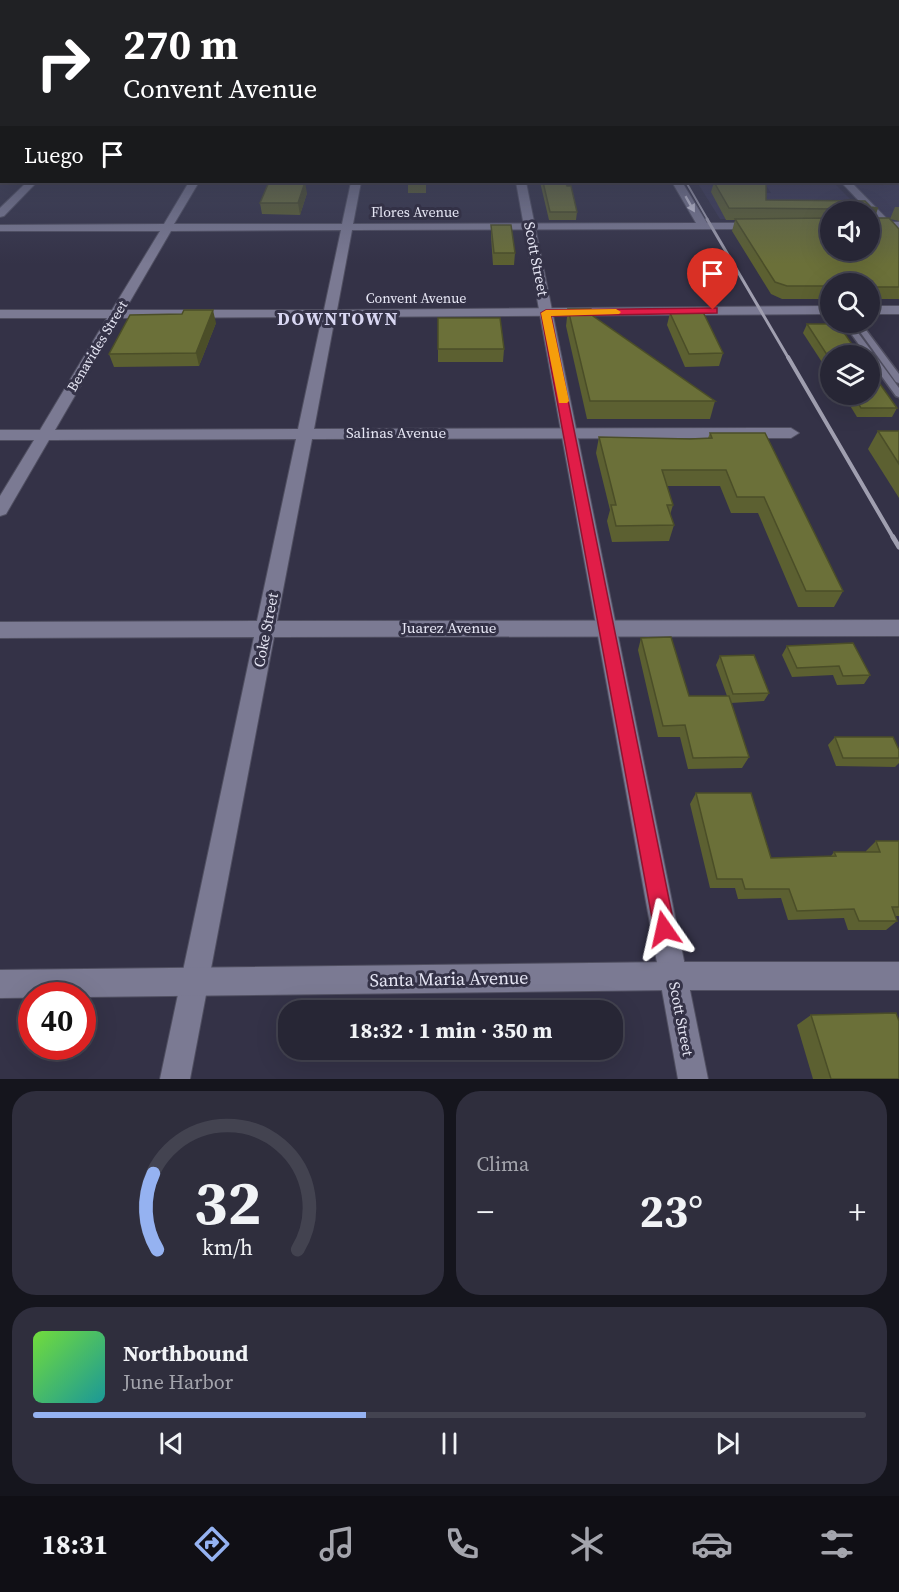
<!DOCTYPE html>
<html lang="es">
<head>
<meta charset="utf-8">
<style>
  body { margin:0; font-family:"Source Serif 4",serif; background:#2f2e3d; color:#f1f3f6; height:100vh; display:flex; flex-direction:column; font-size:22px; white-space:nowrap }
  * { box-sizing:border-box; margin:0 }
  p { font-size:20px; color:#a4a5ad }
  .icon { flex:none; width:33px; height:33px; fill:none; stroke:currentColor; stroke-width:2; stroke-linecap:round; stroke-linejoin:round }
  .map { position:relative; height:1079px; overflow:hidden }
  .panel { display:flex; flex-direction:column; gap:12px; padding:12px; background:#15151d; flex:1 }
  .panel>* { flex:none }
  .hud { position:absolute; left:0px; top:0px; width:900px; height:183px; box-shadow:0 6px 24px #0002,0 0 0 2px #434350; background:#202124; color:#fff; overflow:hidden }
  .tools { position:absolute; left:820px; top:201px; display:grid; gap:12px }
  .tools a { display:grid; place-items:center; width:60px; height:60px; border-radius:50%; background:#272635; box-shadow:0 6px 24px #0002,0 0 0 2px #434350; font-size:30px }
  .speed { position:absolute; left:18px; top:982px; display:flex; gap:12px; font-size:30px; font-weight:700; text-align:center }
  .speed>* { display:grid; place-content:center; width:78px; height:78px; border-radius:50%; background:#272635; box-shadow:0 6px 24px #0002,0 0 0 2px #434350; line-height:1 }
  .speed .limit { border:9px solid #d22; background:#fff; color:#111 }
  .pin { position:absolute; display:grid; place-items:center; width:51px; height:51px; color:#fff; margin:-62px -26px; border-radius:50% 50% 50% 0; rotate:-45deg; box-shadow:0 0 6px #0007 }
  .pin .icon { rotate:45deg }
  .me { position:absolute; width:66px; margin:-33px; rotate:349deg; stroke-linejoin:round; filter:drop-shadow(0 0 4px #0008) }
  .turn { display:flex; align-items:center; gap:21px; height:126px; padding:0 24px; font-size:27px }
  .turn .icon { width:78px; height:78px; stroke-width:2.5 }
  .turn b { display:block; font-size:42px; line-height:51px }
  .then { display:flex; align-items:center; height:57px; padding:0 24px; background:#0003; gap:12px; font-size:22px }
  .big { font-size:45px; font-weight:700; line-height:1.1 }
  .panel .tile { flex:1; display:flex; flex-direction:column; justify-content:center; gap:9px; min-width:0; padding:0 21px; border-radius:24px; background:#2f2e3d }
  .panel .dial { align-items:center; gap:0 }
  .dial svg { height:156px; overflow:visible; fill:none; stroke:#434350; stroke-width:7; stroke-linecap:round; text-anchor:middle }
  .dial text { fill:#f1f3f6; stroke:none }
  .song { display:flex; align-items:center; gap:18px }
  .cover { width:72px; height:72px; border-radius:9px; background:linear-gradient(135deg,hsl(100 70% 55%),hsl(180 70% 35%)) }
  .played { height:6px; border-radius:3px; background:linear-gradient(90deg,#95b2f1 40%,#434350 40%) }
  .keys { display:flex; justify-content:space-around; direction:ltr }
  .heat { display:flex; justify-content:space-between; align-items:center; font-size:33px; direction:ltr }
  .panel .tiles { flex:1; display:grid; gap:12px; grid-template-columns:1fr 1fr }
  .tile:last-child { grid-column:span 2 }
  .trip { position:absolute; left:278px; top:1000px; width:345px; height:60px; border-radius:24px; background:#272635; box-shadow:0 6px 24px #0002,0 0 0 2px #434350; font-weight:700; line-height:60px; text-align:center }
  .dock { display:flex; height:96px; justify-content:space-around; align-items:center; background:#100f15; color:#a4a5ad }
  .dock .icon { width:42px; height:42px }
  .dock .on { color:#95b2f1 }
  .dock b { font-size:27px; color:#f1f3f6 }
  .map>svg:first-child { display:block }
  .built { fill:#3b3955 }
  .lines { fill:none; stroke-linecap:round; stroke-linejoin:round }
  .service-casing { stroke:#504f61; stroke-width:3 }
  .minor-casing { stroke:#504f61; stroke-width:2 }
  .tertiary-casing { stroke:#504f61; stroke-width:2 }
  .secondary-casing { stroke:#504f61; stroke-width:2 }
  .service { fill:#7b7a93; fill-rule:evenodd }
  .minor { fill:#7b7a93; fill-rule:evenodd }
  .tertiary { fill:#7b7a93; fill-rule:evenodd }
  .secondary { fill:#7b7a93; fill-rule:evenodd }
  .rail-far3 { stroke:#a09fb0; stroke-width:2 }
  .rail-far2 { stroke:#a09fb0; stroke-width:3 }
  .rail-far1 { stroke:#a09fb0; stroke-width:4 }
  .rail { stroke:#a09fb0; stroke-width:5 }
  .wall { fill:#5c6031; fill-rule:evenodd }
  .shaded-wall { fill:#4b4e28 }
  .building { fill:#6b7039; stroke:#4b4e28; stroke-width:1.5 }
  .oneway { fill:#d1d0e1 }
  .route { fill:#e11d48; stroke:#92132f; stroke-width:1.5 }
  .slow { fill:#f59e0b }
  .labels { text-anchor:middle; stroke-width:6; stroke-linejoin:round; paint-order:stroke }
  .far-street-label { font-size:14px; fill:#e6e6f4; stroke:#343247 }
  .street-label { font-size:15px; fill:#e6e6f4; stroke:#343247 }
  .far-district-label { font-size:18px; font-weight:bold; letter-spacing:1.5px; fill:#d9d7f3; stroke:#343247 }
  .near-street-label { font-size:18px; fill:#e6e6f4; stroke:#343247 }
</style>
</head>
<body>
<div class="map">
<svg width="899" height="1079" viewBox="0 0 899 1079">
  <rect width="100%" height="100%" fill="#343247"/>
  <!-- built -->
  <g class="built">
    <path d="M899 113V237L846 182H898Z"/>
    <path d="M697 182H730L737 193H771L764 182H833L862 211 831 212V220L720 219Z"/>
  </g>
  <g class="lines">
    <!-- service casing -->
    <g class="service-casing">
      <g id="service">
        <path d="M843 322H850L899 388V397L896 396 870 360V356H867Z"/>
        <path d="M853 322H860L899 374V383L896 382Z"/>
      </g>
    </g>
    <!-- minor casing -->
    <g class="minor-casing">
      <g id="minor">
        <rect x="898" y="161" width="1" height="6"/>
        <rect x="0" y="164" width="2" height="6"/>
        <path d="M27 182H37L4 216 0 217V208Z"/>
        <path d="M189 182H199L174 224H342L351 182H361L353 224 696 223 672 182H682L707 223H757L762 226 757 229 352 230 337 310 831 306V314L335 317 314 429 791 428 799 433 791 438 312 439 277 621 899 620V636L274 637 190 1079H160L254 637 0 638V622L257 621 296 439 49 440 6 514 0 516V496L34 440H0V430H40L107 318H0V310H112L160 231H0V225L164 224ZM341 230 324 310H125L171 231ZM322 317 298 429 55 430 120 318Z"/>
        <rect x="870" y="222" width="29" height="6"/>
        <rect x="870" y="306" width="29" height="8"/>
      </g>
    </g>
    <!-- tertiary casing -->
    <g class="tertiary-casing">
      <path id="tertiary" d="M516 182H526L708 1079H678Z"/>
    </g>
    <!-- secondary casing -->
    <g class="secondary-casing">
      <g id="secondary">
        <rect x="898" y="113" width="1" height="4"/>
        <rect x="0" y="115" width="2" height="4"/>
        <path d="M841 182H851L899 231V240L895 239Z"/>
        <path d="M673 962H899V990H673L0 998V970Z"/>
      </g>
    </g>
    <!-- service -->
    <use href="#service" class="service"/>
    <!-- minor -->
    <use href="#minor" class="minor"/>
    <!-- tertiary -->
    <use href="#tertiary" class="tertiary"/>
    <!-- secondary -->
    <use href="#secondary" class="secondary"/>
    <!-- rail-far3 -->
    <path class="rail-far3" d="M686 182 708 220"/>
    <!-- rail-far2 -->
    <path class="rail-far2" d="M707 219 789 359"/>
    <!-- rail-far1 -->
    <path class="rail-far1" d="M788 357 894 539"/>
    <!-- rail -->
    <path class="rail" d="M893 537 899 547"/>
  </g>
  <!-- wall -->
  <g class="wall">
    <rect x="408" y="182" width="18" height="11"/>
    <path d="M540 182H565L577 212 576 220H549Z"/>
    <path d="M714 182H835L834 183H766V200L878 208 874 218 899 229V299H870V284H831V299H782L771 294 732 231 735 220H726L711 192ZM831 212H870L831 250Z"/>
    <path d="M307 193 300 215 262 214 260 203Z"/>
    <path d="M895 207H899V221L890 219Z"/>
    <path d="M491 225 515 253 514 265H493L491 237Z"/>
    <path d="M568 309 593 316 715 401 710 419H587L566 326Z"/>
    <path d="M670 313 723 353 719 366 685 367 667 325Z"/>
    <path d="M438 318 504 349 503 362H438Z"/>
    <path d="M216 323 199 366 114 367 109 354Z"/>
    <path d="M807 324 831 356V376L803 333Z"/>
    <path d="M843 394H870L897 408 892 417H857Z"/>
    <path d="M878 431H899V498L868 449Z"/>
    <path d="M710 433H765L843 591 834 607H798L758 513H731L720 486H667L673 505 670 515 674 525 669 541 612 542 607 521 610 510 596 453 599 437 690 439 708 438Z"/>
    <path d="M641 638 689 696H727L716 665 720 656 769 693 764 701 731 703 749 757 742 768 688 769 680 737H658L638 650Z"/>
    <path d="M787 646 870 675 864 684 837 685 833 675 792 677 782 655Z"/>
    <path d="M835 737 899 750V763L895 767 836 766 828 745Z"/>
    <path d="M696 793 771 858 831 856 834 852H866V851L876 841H899V916H895L897 921 886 930H848L844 918 788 920 781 898 738 899 735 888H710L690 804Z"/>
    <path d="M811 1015 899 1079H813L797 1025Z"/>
  </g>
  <!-- shaded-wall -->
  <g class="shaded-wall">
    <path d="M305 182 307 193 300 215 298 203Z"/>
    <path d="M878 208 874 220 873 209Z"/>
    <path d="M213 310 216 323 199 366 196 353Z"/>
  </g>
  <!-- building -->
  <g class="building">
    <path d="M269 182H305L298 203H260Z"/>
    <rect x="408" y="182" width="18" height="1"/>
    <path d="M543 182H565L567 186H571L577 212H550Z"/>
    <path d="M714 182H766V200L865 201 871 207 878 208 873 209V218H889L899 229V287H870V284H831V286H787L775 282 735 219 831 218V250H870V212H837V209L729 208Z"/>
    <path d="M491 225H511L515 253H494Z"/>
    <path d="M568 309H591L593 316 715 401H590Z"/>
    <path d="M184 310H213L196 353 109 354 130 315 182 314Z"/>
    <path d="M703 312 723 353 689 354 670 313Z"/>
    <path d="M438 318H500L504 349H438Z"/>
    <path d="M807 324H838L860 356H831V361Z"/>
    <path d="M870 370 897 408H861L853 394H870Z"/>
    <path d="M878 431H899V464Z"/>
    <path d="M710 433H765L843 591H806L764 497H737L726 470H662L673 505H667L674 525 616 526 611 505H616L599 437 690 439 712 438Z"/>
    <path d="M671 637 689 696H729L749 757 693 758 685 725 663 726 641 638Z"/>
    <path d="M853 643 870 675 843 676 839 666 797 668 787 646Z"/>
    <path d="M754 655 769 693 733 694 720 656Z"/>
    <path d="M835 737H893L899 750V758H843Z"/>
    <path d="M696 793H751L771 858 836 856 834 852H880L876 841H899V907H892L897 921H859L854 909 797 911 789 889H745L742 879H717Z"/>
    <path d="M896 1013 899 1021V1079H831L811 1015Z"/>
  </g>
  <!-- one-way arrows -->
  <defs><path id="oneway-solid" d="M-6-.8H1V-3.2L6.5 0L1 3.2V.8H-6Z" transform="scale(1.5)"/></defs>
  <use class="oneway" href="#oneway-solid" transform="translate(690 204) rotate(60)"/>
  <!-- sky -->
  <linearGradient id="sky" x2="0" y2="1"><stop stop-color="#1d1c27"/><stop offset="0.43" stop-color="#4a4f69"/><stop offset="1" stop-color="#4a4f69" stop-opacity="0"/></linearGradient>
  <rect width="899" height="264" fill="url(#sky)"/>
  <!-- route -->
  <path class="route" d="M713 308H717V313L551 316 675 929 672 936 664 939 657 936 654 929 541 313 546 310Z"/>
  <!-- slow -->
  <path class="slow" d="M616 309 621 312 619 314 551 316 569 401 567 403H559L541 313 546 310Z"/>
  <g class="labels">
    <!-- far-street labels -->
    <g class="far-street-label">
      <text x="415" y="217">Flores Avenue</text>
      <text x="416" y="303">Convent Avenue</text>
      <text transform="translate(97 346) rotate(-59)" y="5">Benavides Street</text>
    </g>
    <!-- street labels -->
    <g class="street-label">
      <text transform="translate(536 259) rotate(79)" y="5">Scott Street</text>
      <text x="396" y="438">Salinas Avenue</text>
      <text x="449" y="633">Juarez Avenue</text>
      <text transform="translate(266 630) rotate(-79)" y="5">Coke Street</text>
      <text transform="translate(681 1019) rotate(79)" y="5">Scott Street</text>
    </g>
    <!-- far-district labels -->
    <g class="far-district-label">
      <text x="338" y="325">DOWNTOWN</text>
    </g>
    <!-- near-street labels -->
    <g class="near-street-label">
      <text transform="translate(449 979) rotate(-1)" y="6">Santa Maria Avenue</text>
    </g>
  </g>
</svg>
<div class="tools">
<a><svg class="icon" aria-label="sound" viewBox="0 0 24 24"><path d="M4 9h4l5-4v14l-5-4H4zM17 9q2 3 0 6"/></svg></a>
<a><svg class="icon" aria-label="search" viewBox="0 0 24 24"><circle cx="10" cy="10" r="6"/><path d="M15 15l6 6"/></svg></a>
<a><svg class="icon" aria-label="layers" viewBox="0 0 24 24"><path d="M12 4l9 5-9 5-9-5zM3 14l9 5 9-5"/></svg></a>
</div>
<div class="speed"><div class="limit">40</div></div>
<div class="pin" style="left:713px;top:310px;background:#d93025"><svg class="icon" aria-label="arrive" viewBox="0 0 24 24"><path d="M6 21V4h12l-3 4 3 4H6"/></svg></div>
<svg class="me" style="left:664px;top:929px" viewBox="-20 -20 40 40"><path d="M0-17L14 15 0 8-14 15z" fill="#e11d48" stroke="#fff" stroke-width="4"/></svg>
<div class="trip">18:32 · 1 min · 350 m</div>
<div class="hud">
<div class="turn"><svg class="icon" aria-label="right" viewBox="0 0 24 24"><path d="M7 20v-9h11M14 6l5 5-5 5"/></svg><div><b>270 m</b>Convent Avenue</div></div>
<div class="then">Luego<svg class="icon" aria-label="arrive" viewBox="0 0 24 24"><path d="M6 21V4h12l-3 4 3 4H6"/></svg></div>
</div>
</div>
<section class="panel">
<div class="tiles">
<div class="tile dial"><svg viewBox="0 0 100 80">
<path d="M14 69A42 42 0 1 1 86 69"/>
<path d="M14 69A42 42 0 0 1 12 30" stroke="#95b2f1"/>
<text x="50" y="56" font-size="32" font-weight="700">32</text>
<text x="50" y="72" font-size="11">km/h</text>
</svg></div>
<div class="tile"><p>Clima</p>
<div class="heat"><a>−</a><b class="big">23°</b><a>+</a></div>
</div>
<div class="tile">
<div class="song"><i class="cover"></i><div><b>Northbound</b><p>June Harbor</p></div></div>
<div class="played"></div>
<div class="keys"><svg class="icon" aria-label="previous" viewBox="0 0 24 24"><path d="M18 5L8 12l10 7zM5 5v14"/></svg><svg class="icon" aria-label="pause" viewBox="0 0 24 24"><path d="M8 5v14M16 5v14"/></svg><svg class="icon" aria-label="next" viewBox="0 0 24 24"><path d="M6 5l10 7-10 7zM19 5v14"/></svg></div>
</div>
</div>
</section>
<nav class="dock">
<b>18:31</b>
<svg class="icon on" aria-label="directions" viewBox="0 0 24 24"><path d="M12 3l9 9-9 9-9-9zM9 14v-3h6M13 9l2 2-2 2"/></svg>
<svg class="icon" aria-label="music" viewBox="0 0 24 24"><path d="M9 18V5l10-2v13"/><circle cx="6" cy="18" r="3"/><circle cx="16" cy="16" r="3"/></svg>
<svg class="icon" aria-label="phone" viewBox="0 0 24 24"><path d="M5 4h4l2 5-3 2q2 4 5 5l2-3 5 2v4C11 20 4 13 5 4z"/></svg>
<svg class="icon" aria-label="climate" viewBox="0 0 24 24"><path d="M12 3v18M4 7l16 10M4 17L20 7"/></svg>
<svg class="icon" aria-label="car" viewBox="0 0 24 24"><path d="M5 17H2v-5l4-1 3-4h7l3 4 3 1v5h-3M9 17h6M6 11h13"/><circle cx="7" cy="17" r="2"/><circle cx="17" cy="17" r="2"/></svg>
<svg class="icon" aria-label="filters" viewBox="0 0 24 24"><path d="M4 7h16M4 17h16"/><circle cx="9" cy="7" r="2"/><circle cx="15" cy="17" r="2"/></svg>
</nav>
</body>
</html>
